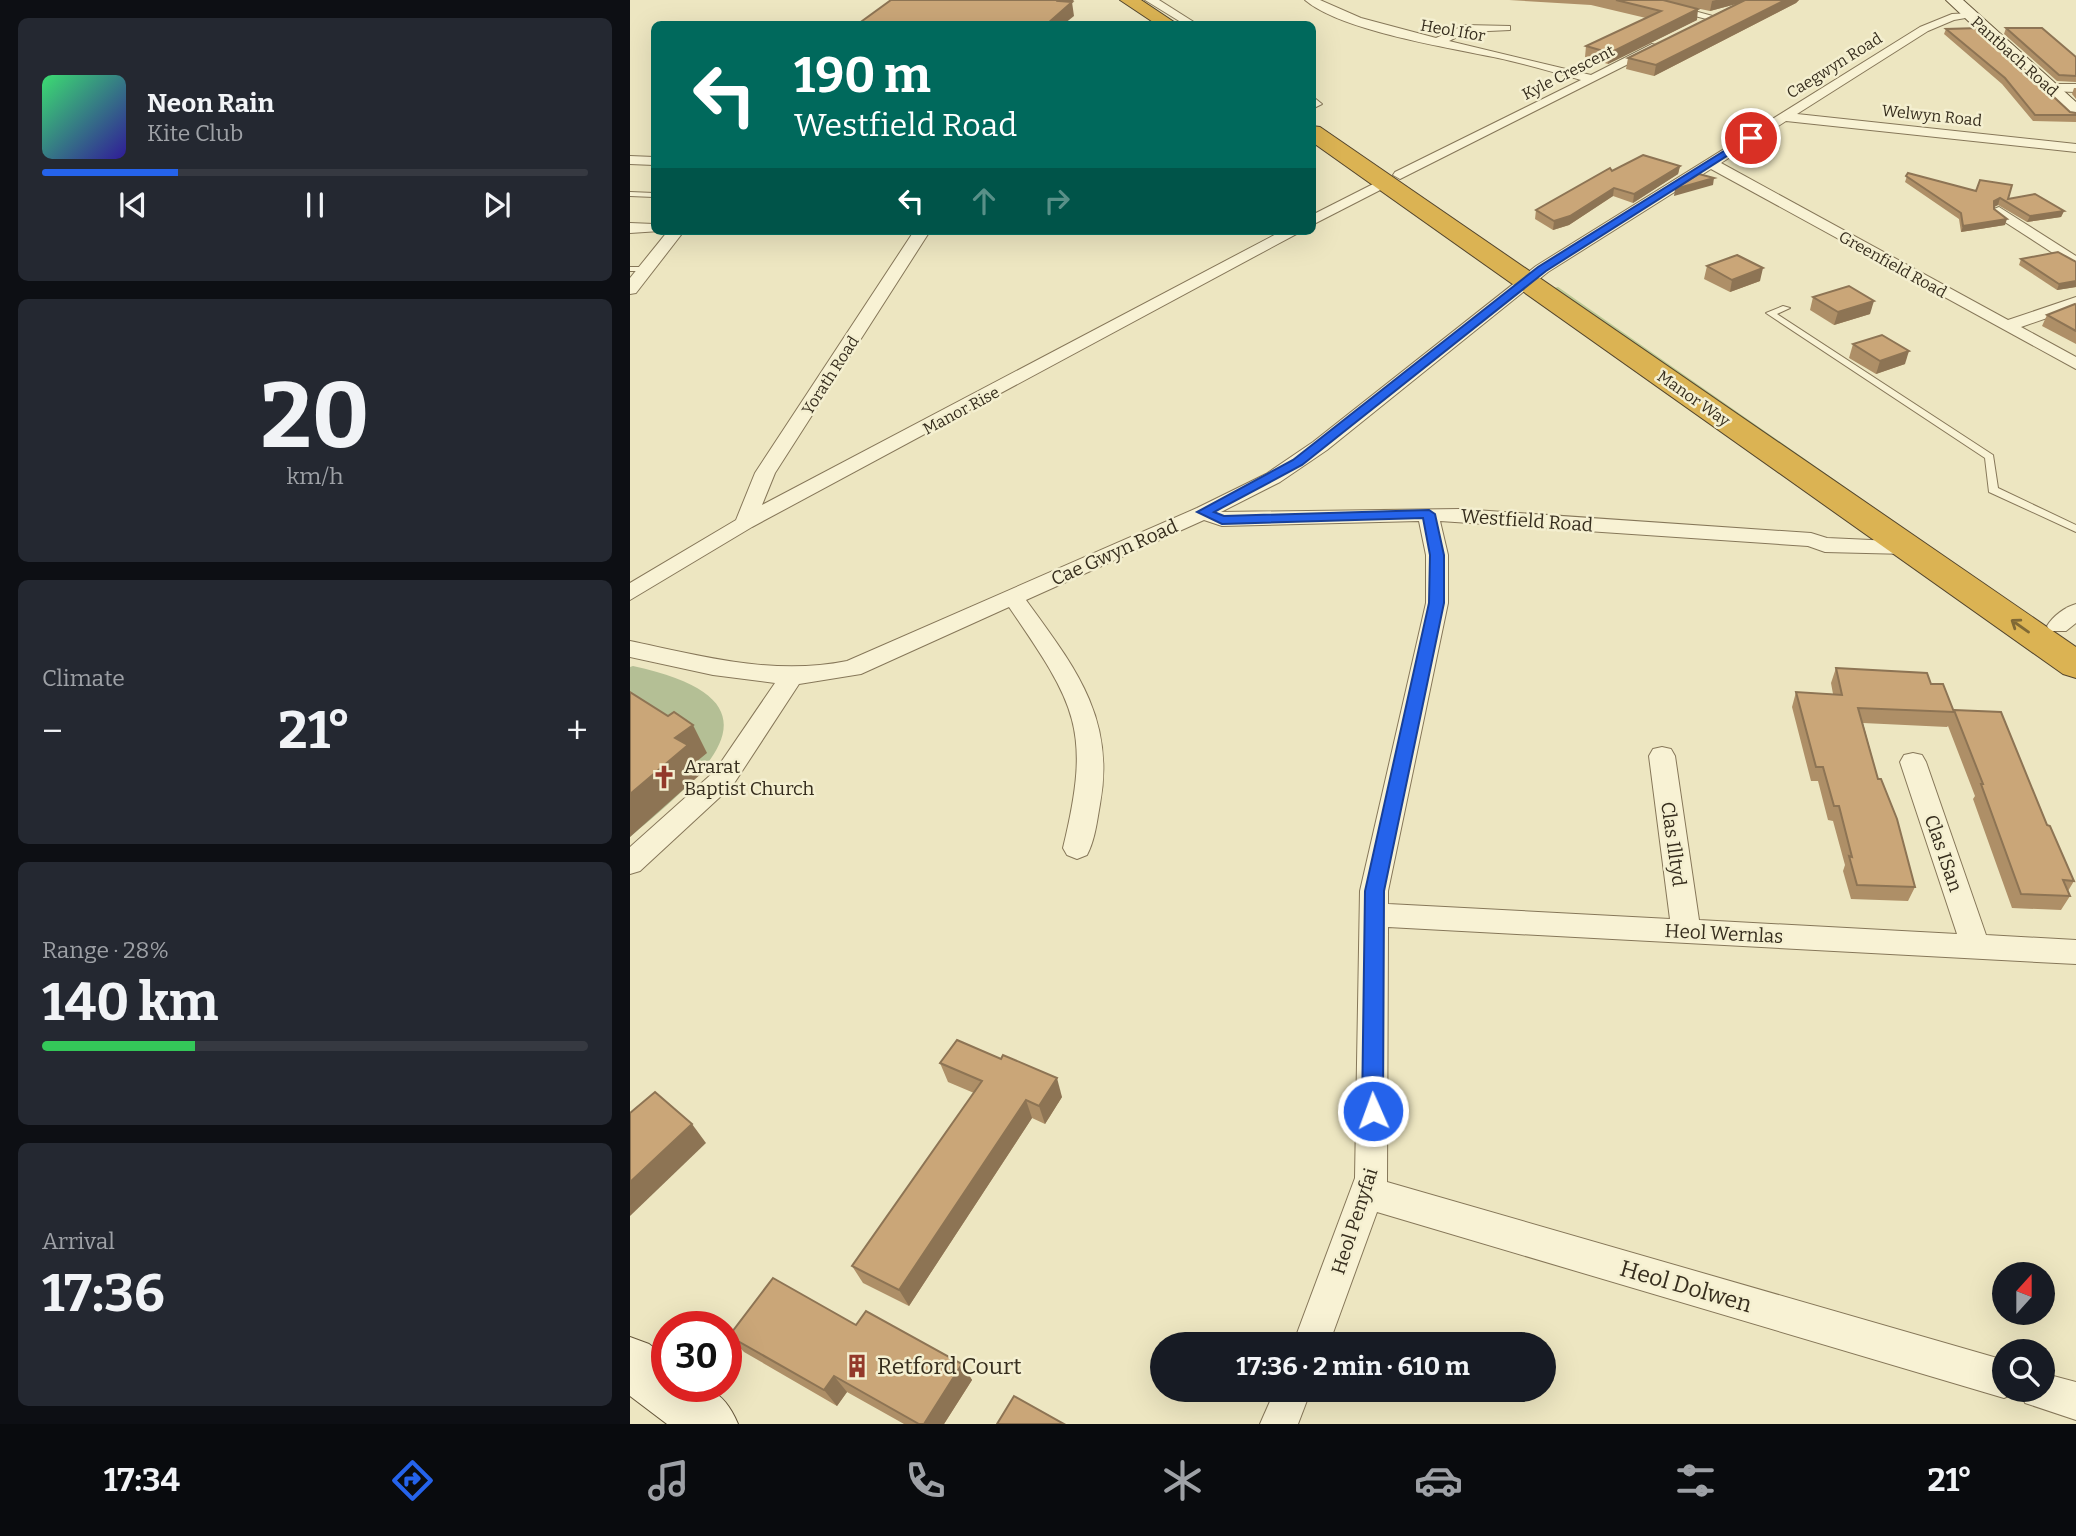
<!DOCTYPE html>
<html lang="en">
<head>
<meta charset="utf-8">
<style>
  body { margin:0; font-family:Bitter,serif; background:#242831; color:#f1f3f6; height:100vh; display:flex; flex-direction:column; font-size:26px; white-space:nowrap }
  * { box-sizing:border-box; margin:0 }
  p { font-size:23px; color:#9ea1a6 }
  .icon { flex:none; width:38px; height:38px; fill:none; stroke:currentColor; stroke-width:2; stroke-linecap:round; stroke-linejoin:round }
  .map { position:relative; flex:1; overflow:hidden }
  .details { display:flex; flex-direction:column; gap:18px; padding:18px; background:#0d0f14; width:630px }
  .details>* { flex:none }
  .banner { position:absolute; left:21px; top:21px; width:665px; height:214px; border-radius:10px; box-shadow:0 7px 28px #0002; background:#00695c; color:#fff; overflow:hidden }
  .needle { width:46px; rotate:21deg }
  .fabs { position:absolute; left:1362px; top:1262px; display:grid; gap:14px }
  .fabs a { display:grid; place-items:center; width:63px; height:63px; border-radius:50%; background:#171b24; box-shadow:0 7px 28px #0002; font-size:35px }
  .speed { position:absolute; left:21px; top:1311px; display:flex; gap:14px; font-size:35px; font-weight:700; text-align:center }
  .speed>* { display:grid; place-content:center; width:91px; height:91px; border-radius:50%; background:#171b24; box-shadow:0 7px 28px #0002; line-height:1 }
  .speed .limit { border:10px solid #d22; background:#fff; color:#111 }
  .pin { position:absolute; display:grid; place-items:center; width:60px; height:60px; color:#fff; margin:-30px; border:4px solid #fff; border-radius:50%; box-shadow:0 2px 7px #0007 }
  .me { position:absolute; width:77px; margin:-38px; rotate:358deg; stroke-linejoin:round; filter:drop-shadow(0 0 5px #0008) }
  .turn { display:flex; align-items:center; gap:24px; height:147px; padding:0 28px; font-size:32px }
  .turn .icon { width:91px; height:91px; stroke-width:2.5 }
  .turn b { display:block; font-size:49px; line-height:60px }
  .lanes { display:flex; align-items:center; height:66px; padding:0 28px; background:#0003; justify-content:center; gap:35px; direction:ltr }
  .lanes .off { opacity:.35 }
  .big { font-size:52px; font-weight:700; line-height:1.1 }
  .details .card { flex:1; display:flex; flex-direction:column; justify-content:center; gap:10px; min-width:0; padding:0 24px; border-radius:10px; background:#242831 }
  .details .dial { align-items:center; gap:0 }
  .dial b { font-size:91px; line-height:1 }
  .song { display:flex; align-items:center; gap:21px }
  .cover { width:84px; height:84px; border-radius:10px; background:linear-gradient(135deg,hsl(140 70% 55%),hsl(250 70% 35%)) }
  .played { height:7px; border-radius:4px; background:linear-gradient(90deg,#2563eb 25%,#363941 25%) }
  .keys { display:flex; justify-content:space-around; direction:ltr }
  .heat { display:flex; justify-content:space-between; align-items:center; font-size:38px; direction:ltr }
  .charge { height:10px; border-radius:5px; background:linear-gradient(90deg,#34c759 28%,#363941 0) }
  .trip { position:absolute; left:520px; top:1332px; width:406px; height:70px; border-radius:35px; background:#171b24; box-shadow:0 7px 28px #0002; font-weight:700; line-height:70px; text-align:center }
  .tabs { display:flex; height:112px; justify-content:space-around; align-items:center; background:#090b0e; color:#9ea1a6 }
  .tabs .icon { width:49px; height:49px }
  .tabs .selected { color:#2563eb }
  .tabs b { font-size:32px; color:#f1f3f6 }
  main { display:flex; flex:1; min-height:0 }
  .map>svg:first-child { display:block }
  .green { fill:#bdca95 }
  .cemetery { fill:#b4bf95 }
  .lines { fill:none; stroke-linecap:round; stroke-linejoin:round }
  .lane-casing { stroke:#867759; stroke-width:2 }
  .street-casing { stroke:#867759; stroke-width:2 }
  .secondary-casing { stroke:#67583c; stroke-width:2 }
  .highway-casing { stroke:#53452d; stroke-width:2 }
  .lane { fill:#f8f2d4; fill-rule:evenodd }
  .street { fill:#f8f2d4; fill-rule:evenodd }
  .secondary { fill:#f8f2d4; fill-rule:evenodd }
  .highway { fill:#dbb353; fill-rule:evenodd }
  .wall { fill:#ae8f67 }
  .shaded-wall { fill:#8d7454 }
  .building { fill:#caa678; stroke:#8d7454; stroke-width:2 }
  .oneway { stroke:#806935 }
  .route { fill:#2563eb; stroke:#184099; stroke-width:2 }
  .labels { text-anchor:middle; stroke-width:5; stroke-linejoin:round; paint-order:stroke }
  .far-street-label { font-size:16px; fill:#362d1d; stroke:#f4efd0 }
  .street-label { font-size:19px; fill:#362d1d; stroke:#f4efd0 }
  .poi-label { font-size:19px; fill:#362d1d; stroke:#f4efd0; text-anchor:start }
  .near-street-label { font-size:23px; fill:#362d1d; stroke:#f4efd0 }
  .near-poi-label { font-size:23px; fill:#362d1d; stroke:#f4efd0; text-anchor:start }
</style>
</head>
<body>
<main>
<section class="details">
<div class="card">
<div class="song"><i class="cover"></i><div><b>Neon Rain</b><p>Kite Club</p></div></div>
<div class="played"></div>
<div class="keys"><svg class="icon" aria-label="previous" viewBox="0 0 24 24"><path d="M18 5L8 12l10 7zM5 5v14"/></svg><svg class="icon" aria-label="pause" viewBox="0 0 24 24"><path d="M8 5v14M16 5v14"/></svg><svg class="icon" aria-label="next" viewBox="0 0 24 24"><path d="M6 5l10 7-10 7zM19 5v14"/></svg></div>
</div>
<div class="card dial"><b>20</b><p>km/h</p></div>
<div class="card"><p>Climate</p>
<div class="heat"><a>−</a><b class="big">21°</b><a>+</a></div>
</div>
<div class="card"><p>Range · 28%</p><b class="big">140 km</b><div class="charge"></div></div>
<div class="card"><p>Arrival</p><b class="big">17:36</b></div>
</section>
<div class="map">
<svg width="1446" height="1424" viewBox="0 0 1446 1424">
  <rect width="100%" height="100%" fill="#ede6c1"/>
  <!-- green -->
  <path class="green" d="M928 287 1344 577 1339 579 924 288Z"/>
  <!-- cemetery -->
  <path class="cemetery" d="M3 666C164 701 77 772 0 837V667Z"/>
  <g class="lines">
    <!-- lane casing -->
    <g class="lane-casing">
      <g id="lane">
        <path d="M0 192 24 193V197L0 196Z"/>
        <path d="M0 267H16L20 269 16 271H0Z"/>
        <path d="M1153 306 1160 308 1147 314 1363 455 1368 488 1446 525V532L1359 492 1355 458 1136 313Z"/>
      </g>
    </g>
    <!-- street casing -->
    <g class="street-casing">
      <g id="street">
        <path d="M515 0H529L567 24H554Z"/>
        <path d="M675 0H690L731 18 806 38 835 25 880 26V30L837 32 819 41 961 75 1022 44 1032 47 770 179 763 175 765 172 951 80C923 72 896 64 868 58 821 48 711 31 675 0Z"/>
        <path d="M1004 0H1024L1090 18 1084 21Z"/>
        <path d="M1322 14 1341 13 1347 16 1324 20 1298 31 1167 114 1446 144V152L1156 121 1091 163 1378 320 1446 297V308L1391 327 1446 357V369L1081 169 918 272 697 450 650 482 591 512 830 509 1181 533 1197 538 1285 542 1288 547 1277 554 1195 552 1178 546 810 521 818 555V603L758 891V904L1040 919 1019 756 1023 749 1032 747 1041 749 1045 756 1069 920 1327 934 1270 762 1274 755 1283 753 1292 755 1296 762 1356 935 1446 940V964L758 927 757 1182 1374 1360V1390H1388L1387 1392 1374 1398 747 1212 699 1344H663L725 1178 730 891 796 603V555L789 521 592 526 574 520 396 600C444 666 486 718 470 804 467 821 465 840 457 855L447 859 437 855 433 848C462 729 446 705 379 607L231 674 169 684 103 785 10 871 0 874V847L85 771 145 683 83 675 0 657V641C72 656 143 676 217 661L567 508 636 474 683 442 906 266 1290 27Z"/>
        <path d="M1421 84H1446V92L1416 91V85Z"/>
        <path d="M682 96 692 104 682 109Z"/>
        <path d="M0 156 24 157V165L0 164Z"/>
        <path d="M755 178 762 182 760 185 682 225V215Z"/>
        <path d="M1369 207 1446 256V268L1364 215V209Z"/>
        <path d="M0 223 24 224V231H30L0 233Z"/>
        <path d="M38 231H54L6 293 0 294V278Z"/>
        <path d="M284 231H300L145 473 132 505 652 231H672L122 527 0 600V583L106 520 125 473Z"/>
        <path d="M1446 604V623L1436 631H1420L1417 626C1423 616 1435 607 1446 604Z"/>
        <path d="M1412 1373 1446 1382V1420L1395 1403 1390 1390H1412Z"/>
        <path d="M645 1390H681L668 1424H630Z"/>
      </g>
    </g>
    <!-- secondary casing -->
    <g class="secondary-casing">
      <g id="secondary">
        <path d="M1316 0H1333L1446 102V118L1439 116Z"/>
        <path d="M0 1337 19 1344 37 1358V1386C74 1386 92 1386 108 1424H37L0 1396Z"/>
      </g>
    </g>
    <!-- highway casing -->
    <g class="highway-casing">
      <g id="highway">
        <path d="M490 0H511L547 24H526Z"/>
        <path d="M682 126 690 127 1446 647V678L1433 674 682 142Z"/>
      </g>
    </g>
    <!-- lane -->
    <use href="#lane" class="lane"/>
    <!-- street -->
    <use href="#street" class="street"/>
    <!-- secondary -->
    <use href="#secondary" class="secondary"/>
    <!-- highway -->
    <use href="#highway" class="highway"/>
  </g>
  <!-- wall -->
  <g class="wall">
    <path d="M879 0H1169L1166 3 1024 76 996 69 998 58 1106 4 1080 11 1056 6 1067 20 978 64 955 57 956 46 1016 18 961 5Z"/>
    <path d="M1376 28 1446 57V82L1427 81 1374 34Z"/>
    <path d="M1316 29 1440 112 1446 113V122L1403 121 1372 84 1314 34Z"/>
    <path d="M1444 88H1446V99L1442 94Z"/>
    <path d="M1050 166 1048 174 1003 203 983 196 939 225 923 230 905 219 906 210 982 171Z"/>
    <path d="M1278 173 1346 191 1434 211 1431 217 1397 222 1368 205 1364 207V209L1375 225 1331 232 1329 219 1275 182Z"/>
    <path d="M1391 259 1446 262V287L1427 290 1389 265Z"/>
    <path d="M1077 266 1130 281 1100 292 1074 279Z"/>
    <path d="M1183 297 1240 314 1204 325 1180 310Z"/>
    <path d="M1446 305V344L1412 326 1417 315Z"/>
    <path d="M1223 344 1275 364 1246 374 1219 358Z"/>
    <path d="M1206 668 1301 684 1417 825 1444 881 1438 891 1440 896 1431 910 1382 908 1343 799 1345 796 1318 726 1317 727 1233 723 1248 779 1285 887 1278 901 1221 899 1213 871 1215 865 1203 821 1198 820 1188 781H1181L1162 707 1166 692 1203 694 1201 683Z"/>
    <path d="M310 1063 432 1097 415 1124 402 1118 279 1306 233 1283 222 1266 344 1093 318 1082Z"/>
    <path d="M226 1325 332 1364 342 1380 314 1424H274L217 1392 207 1406 114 1352 99 1336Z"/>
  </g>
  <!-- shaded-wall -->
  <g class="shaded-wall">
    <path d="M429 0H444L442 2 444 16 434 24H417Z"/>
    <path d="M1086 0H1121L1080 11 1082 1Z"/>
    <path d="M1155 0H1169L1166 3 1024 76 1026 65Z"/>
    <path d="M1068 9 1067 20 978 64 980 53Z"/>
    <path d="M1050 166 1048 174 1003 203 1004 194Z"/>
    <path d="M1084 178 1083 185 1044 196 1045 189Z"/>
    <path d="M984 188 983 196 939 225 923 230 924 221Z"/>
    <path d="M1370 198 1368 205 1362 208 1364 201Z"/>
    <path d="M1434 211 1431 217 1397 222 1400 216Z"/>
    <path d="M1377 219 1375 225 1331 232 1333 226Z"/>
    <path d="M1133 268 1130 281 1100 292 1102 280Z"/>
    <path d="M1446 281V287L1427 290 1429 284Z"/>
    <path d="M1244 301 1240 314 1204 325 1208 312Z"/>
    <path d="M1279 351 1275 364 1246 374 1250 361Z"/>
    <path d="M63 725 77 753 66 762 72 773 0 837V794L45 738Z"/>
    <path d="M427 1078 432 1097 415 1124 409 1106Z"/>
    <path d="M396 1100 402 1118 279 1306 269 1290Z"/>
    <path d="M62 1124 76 1143 0 1216V1182Z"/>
    <path d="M332 1364 342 1380 314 1424H294Z"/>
    <path d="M204 1376 217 1392 207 1406 194 1390Z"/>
  </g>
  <!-- building -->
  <g class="building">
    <path d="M261 0H429L428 1 442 2 417 24H228Z"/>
    <path d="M986 0H1033L1068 9 980 53 956 46 1031 11Z"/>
    <path d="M1115 0H1155L1026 65 998 58Z"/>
    <path d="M1350 28 1440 112 1446 113V115H1405L1375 78 1316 29Z"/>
    <path d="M1376 28H1412L1446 57V76L1429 75Z"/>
    <path d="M1013 155 1050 166 1004 194 984 188 940 216 924 221 906 210 980 168 982 171Z"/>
    <path d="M1278 173 1346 191 1350 180 1382 185 1378 199 1405 194 1434 211 1400 216 1370 198 1364 201V209L1377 219 1333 226 1331 213 1276 176Z"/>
    <path d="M1069 174 1084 178 1045 189Z"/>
    <path d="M1428 252 1446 262V281L1429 284 1391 259Z"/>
    <path d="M1107 255 1133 268 1102 280 1077 266Z"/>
    <path d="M1219 286 1244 301 1208 312 1183 297Z"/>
    <path d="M1445 304 1446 305V331L1417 315Z"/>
    <path d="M1252 335 1279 351 1250 361 1223 344Z"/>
    <path d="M1206 668 1297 673 1301 684H1313L1324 712 1228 708 1248 779H1251L1267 819 1285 887 1227 885 1219 856 1222 857 1209 806H1204L1193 767H1186L1166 692 1212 695Z"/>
    <path d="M0 692 38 716 44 712 63 725 45 738 58 745 0 794Z"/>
    <path d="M1324 710 1371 712 1417 825 1420 826 1444 881 1433 880 1440 896 1391 894 1351 784H1353Z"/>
    <path d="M327 1040 371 1059 373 1055 427 1078 409 1106 396 1100 269 1290 222 1266 352 1081 310 1063Z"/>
    <path d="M25 1092 62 1124 0 1182V1113Z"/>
    <path d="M143 1278 226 1325 236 1311 332 1364 294 1424H289L204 1376 194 1390 99 1336Z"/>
    <path d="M384 1396 434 1424H367Z"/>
  </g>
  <!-- one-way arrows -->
  <defs><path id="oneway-shaft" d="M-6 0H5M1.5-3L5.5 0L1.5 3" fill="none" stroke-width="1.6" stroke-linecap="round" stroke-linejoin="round" transform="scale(1.75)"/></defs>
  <use class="oneway" href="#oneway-shaft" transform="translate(1390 626) rotate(-145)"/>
  <!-- route -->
  <path class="route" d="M1118 136 1125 138 916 271 672 465 584 512 594 516 799 510 805 514 814 555V603L754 891 753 1111 750 1118 743 1121 736 1118 732 1111 735 891 799 603 800 555 793 518 592 524 567 512 663 460 908 267Z"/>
  <!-- icons -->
  <defs>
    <g id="church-bare" transform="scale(1.89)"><path d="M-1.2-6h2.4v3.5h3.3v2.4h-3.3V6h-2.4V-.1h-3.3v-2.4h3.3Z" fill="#93392a" stroke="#f4efd0" stroke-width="2.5" paint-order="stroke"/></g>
    <g id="building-bare" transform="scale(1.89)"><path d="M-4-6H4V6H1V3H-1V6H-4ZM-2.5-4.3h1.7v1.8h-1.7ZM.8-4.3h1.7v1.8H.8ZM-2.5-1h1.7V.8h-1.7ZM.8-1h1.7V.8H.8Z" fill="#93392a" stroke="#f4efd0" stroke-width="2.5" paint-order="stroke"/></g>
  </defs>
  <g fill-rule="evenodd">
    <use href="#church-bare" x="34" y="777"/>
    <use href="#building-bare" x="227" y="1366"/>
  </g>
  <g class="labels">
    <!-- far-street labels -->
    <g class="far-street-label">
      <text transform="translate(823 30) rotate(10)" y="6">Heol Ifor</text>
      <text transform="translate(1385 56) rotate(42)" y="6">Pantbach Road</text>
      <text transform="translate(1204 65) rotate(-32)" y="6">Caegwyn Road</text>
      <text transform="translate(938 72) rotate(-27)" y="6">Kyle Crescent</text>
      <text transform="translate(1302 115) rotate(6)" y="6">Welwyn Road</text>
      <text transform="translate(1263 264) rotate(29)" y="6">Greenfield Road</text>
      <text transform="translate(200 375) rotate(-57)" y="6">Yorath Road</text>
      <text transform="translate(1064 398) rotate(35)" y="6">Manor Way</text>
      <text transform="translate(331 410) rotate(-28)" y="6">Manor Rise</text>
    </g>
    <!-- street labels -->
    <g class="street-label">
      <text transform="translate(897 520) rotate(4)" y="7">Westfield Road</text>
      <text transform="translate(484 552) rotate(-24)" y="7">Cae Gwyn Road</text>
      <text transform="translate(1044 844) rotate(82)" y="7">Clas Illtyd</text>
      <text transform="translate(1314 853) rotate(71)" y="7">Clas ISan</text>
      <text transform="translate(1094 933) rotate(3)" y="7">Heol Wernlas</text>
      <text transform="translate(724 1221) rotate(-72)" y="7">Heol Penyfai</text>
    </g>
    <!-- poi labels -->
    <g class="poi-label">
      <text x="54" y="773">Ararat<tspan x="54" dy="22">Baptist Church</tspan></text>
    </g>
    <!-- near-street labels -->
    <g class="near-street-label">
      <text transform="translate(1056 1286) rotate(16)" y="8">Heol Dolwen</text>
    </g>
    <!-- near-poi labels -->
    <g class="near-poi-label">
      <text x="247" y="1374">Retford Court</text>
    </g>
  </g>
</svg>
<div class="fabs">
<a><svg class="needle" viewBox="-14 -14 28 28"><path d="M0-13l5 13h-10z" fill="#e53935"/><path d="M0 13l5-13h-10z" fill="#9ea1a6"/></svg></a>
<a><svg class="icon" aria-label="search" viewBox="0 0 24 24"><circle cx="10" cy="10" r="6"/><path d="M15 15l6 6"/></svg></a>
</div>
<div class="speed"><div class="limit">30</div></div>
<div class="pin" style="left:1121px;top:138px;background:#d93025"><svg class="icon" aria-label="arrive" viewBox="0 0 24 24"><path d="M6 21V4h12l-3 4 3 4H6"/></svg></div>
<svg class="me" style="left:743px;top:1111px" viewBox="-20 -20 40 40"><circle r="17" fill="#2563eb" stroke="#fff" stroke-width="3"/><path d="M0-11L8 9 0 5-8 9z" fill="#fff"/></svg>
<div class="trip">17:36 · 2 min · 610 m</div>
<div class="banner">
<div class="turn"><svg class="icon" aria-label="left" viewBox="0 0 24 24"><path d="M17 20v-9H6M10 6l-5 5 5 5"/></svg><div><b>190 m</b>Westfield Road</div></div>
<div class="lanes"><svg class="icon" aria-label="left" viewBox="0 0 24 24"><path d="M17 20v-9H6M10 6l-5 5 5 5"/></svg><svg class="icon off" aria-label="ahead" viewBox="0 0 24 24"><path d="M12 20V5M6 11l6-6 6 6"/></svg><svg class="icon off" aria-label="right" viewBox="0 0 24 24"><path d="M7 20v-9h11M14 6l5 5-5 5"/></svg></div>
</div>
</div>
</main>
<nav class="tabs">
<b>17:34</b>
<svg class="icon selected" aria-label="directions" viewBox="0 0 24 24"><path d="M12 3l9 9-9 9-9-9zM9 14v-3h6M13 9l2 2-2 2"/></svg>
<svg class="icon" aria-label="music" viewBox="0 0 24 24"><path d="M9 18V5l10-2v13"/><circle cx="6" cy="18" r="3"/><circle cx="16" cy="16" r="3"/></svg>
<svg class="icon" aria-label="phone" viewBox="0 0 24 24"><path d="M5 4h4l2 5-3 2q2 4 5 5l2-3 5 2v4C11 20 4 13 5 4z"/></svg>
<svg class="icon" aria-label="climate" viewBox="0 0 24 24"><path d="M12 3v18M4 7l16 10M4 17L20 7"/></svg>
<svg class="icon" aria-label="car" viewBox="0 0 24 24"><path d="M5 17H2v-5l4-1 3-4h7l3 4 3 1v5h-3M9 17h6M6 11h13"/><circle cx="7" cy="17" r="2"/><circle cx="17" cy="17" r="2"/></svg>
<svg class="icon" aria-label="filters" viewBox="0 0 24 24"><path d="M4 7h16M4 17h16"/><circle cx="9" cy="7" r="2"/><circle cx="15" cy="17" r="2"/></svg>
<b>21°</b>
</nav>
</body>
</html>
